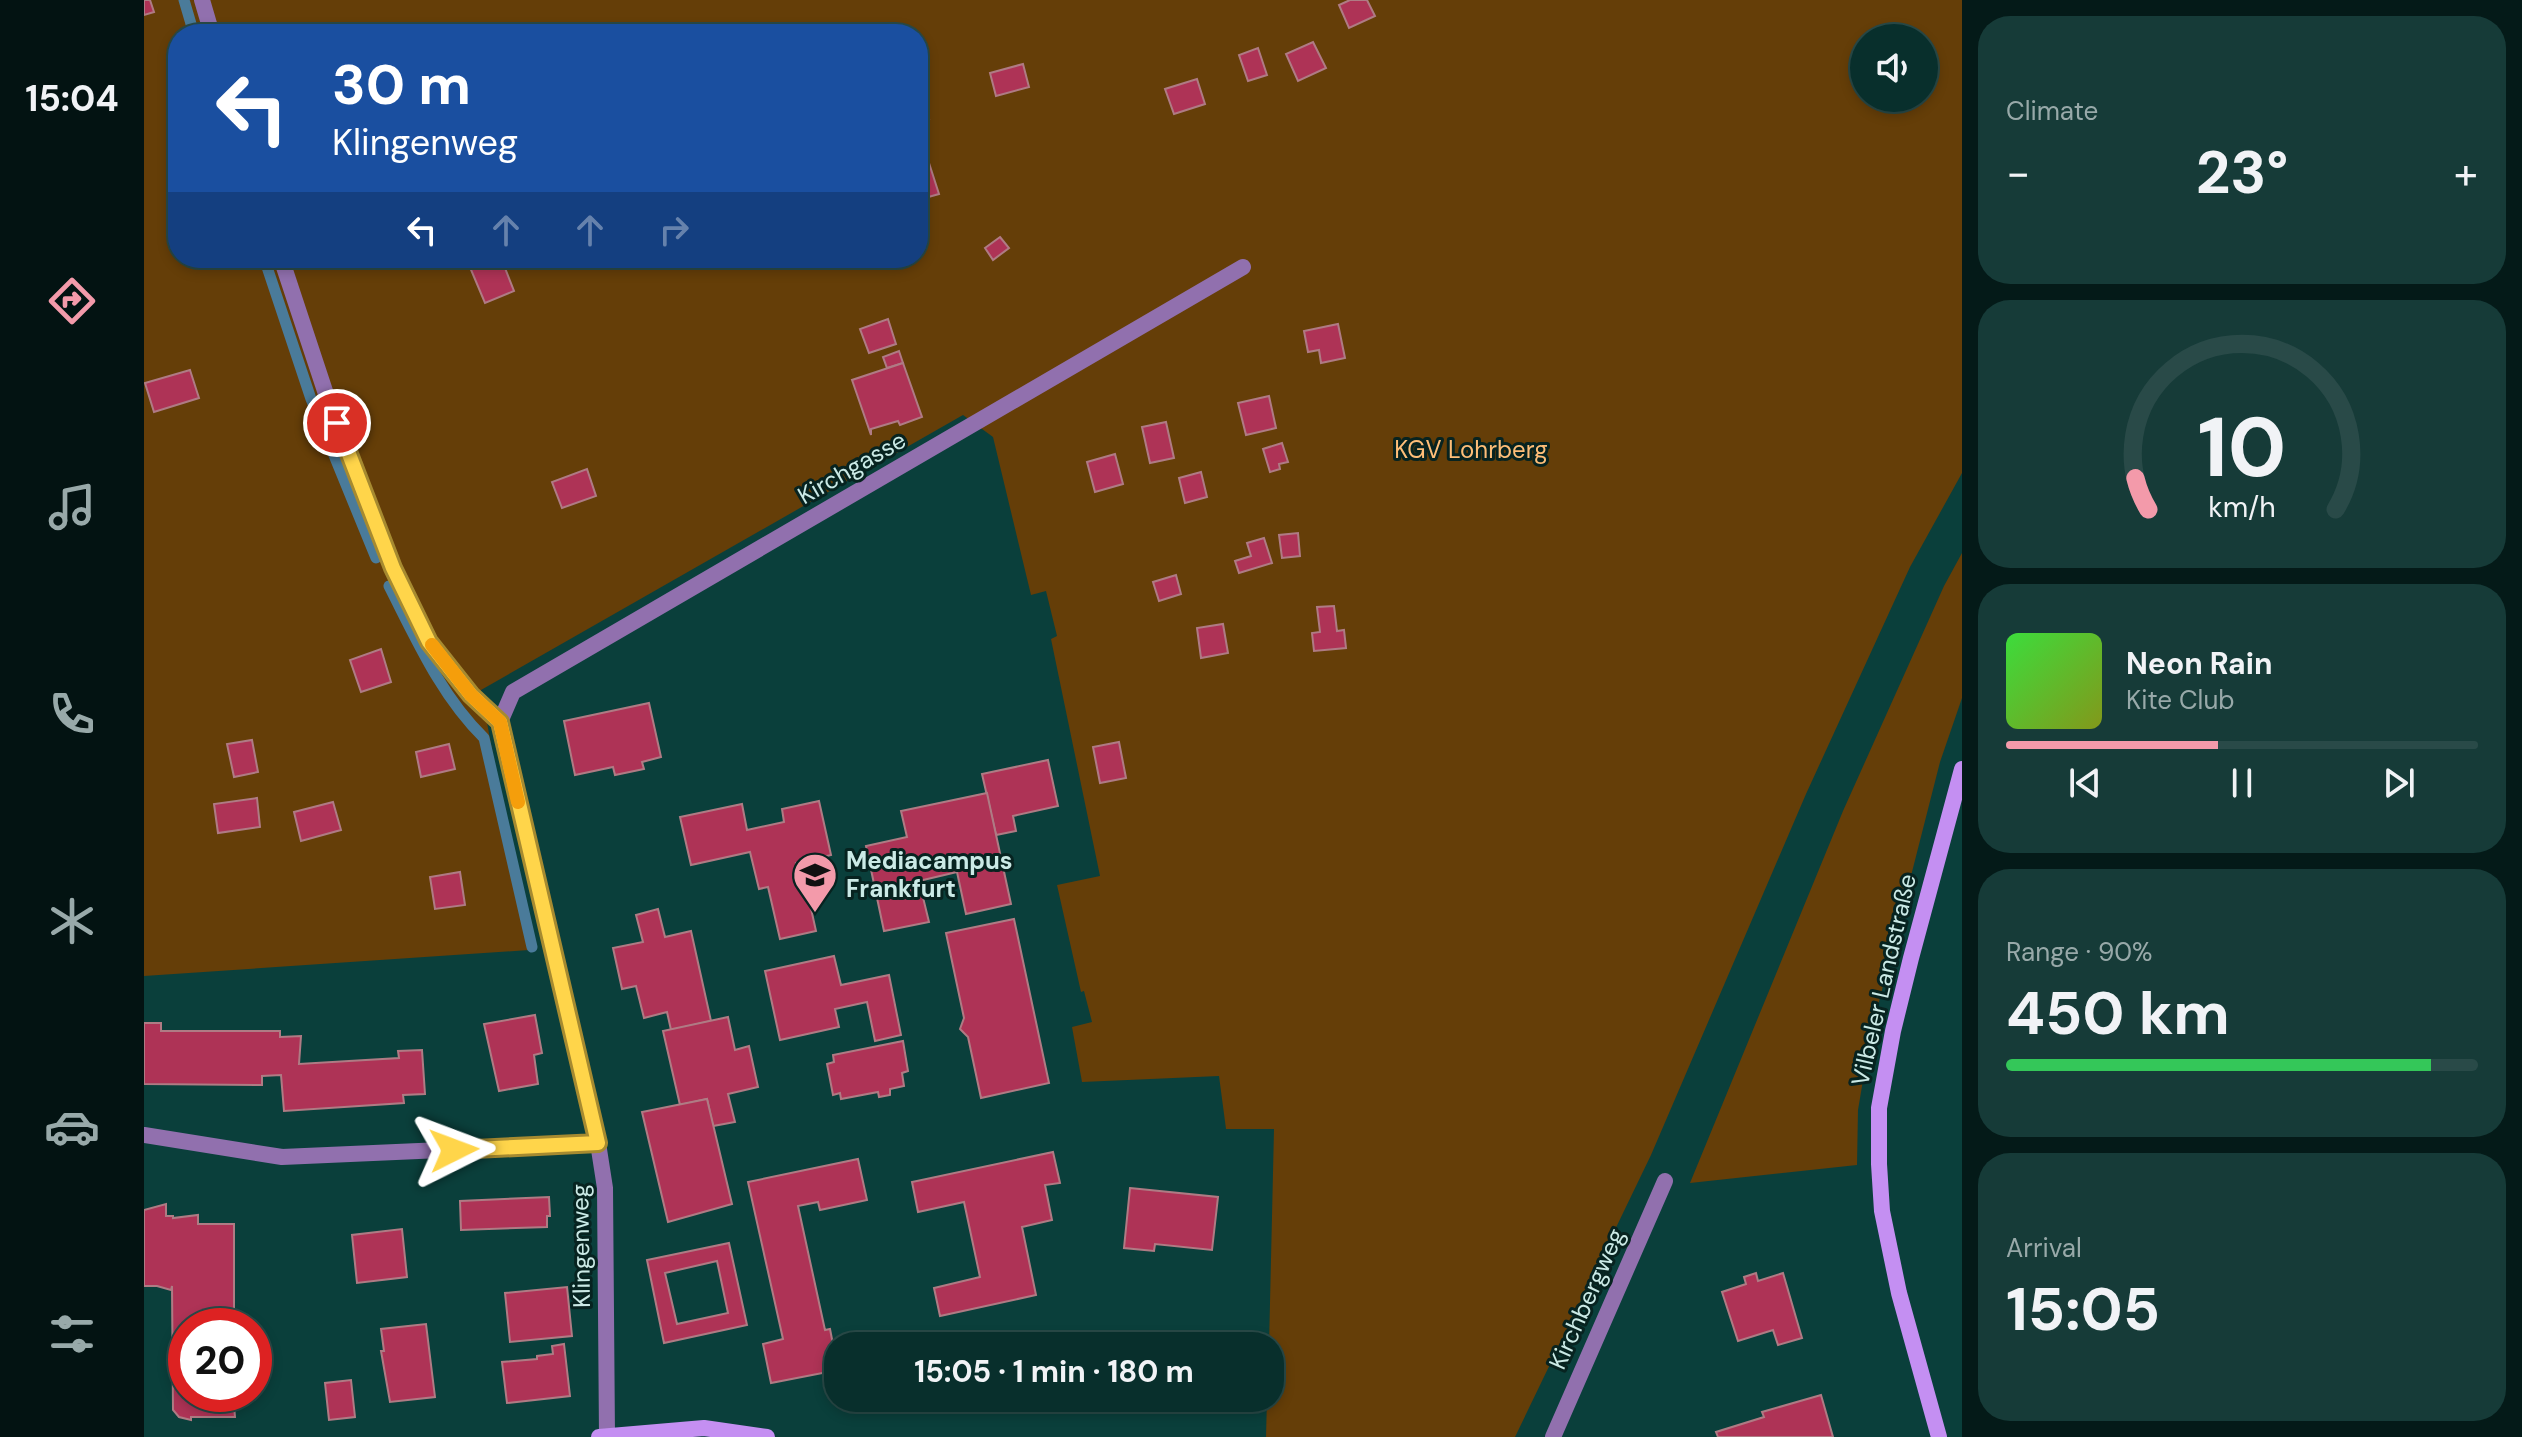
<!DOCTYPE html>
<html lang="en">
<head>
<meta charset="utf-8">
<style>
  body { margin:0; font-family:"DM Sans",sans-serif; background:#163b38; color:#f1f3f6; height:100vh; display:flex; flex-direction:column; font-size:30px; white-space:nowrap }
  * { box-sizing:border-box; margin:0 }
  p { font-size:26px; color:#98a9a9 }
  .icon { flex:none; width:44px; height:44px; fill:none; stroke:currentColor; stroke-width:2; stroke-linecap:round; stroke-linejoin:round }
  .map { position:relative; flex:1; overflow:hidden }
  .details { display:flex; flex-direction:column; gap:16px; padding:16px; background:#041a18; width:560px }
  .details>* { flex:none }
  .guide { position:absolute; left:24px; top:24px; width:760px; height:244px; border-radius:32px; box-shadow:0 4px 12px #0003,0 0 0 2px #294a48; background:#1a4fa0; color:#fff; overflow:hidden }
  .tools { position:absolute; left:1706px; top:24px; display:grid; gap:16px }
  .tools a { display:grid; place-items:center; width:88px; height:88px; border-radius:50%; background:#082f2c; box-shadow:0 4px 12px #0003,0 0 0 2px #294a48; font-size:40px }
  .speed { position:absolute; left:24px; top:1308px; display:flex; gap:16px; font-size:40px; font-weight:700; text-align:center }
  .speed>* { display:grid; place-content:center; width:104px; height:104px; border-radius:50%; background:#082f2c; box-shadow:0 4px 12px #0003,0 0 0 2px #294a48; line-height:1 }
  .speed .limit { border:12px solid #d22; background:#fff; color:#111 }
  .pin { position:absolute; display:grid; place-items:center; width:68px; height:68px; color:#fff; margin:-34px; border:4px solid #fff; border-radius:50%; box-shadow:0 2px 8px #0007 }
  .me { position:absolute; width:88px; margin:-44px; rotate:87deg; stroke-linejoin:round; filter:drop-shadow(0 0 6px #0008) }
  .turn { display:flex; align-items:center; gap:28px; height:168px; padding:0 32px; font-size:36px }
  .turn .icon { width:104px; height:104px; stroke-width:2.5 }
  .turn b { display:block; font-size:56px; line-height:68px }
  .lanes { display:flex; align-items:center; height:76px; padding:0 32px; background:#0003; justify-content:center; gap:40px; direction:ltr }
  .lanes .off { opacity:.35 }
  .big { font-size:60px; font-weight:700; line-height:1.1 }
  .details .tile { flex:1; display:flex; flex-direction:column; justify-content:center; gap:12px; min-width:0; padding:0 28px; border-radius:32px; background:#163b38 }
  .details .dial { align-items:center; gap:0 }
  .dial svg { height:208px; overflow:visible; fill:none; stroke:#294a48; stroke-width:7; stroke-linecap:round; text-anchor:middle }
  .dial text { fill:#f1f3f6; stroke:none }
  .song { display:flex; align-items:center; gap:24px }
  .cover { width:96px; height:96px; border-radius:12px; background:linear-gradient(135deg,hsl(120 70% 55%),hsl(70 70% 35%)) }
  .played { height:8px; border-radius:4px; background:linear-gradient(90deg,#f39aaa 45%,#294a48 45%) }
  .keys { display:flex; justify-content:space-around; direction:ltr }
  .heat { display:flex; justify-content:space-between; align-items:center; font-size:44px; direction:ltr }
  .charge { height:12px; border-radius:6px; background:linear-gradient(90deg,#34c759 90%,#294a48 0) }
  .trip { position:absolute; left:680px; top:1332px; width:460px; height:80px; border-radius:32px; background:#082f2c; box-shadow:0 4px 12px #0003,0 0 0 2px #294a48; font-weight:700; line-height:80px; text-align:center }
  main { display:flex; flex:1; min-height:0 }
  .tabs { display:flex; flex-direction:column; width:144px; justify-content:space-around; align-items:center; background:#031312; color:#98a9a9 }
  .tabs .icon { width:56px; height:56px }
  .tabs .active { color:#f39aaa }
  .tabs b { font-size:36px; color:#f1f3f6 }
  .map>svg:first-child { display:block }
  .green { fill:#653e08; fill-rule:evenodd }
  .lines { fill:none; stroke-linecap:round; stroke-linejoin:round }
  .stream { stroke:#4a7b9a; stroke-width:11 }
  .building { fill:#ae3356; stroke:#af7b84; stroke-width:2; fill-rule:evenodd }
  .lane { stroke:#9170ae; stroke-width:16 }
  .street { stroke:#9170ae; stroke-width:16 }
  .secondary { stroke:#c48ff2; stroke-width:16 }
  .route-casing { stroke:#a68a30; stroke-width:20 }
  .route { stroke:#ffd54a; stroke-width:14 }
  .slow { stroke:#f59e0b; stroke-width:14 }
  .labels { text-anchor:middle; stroke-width:6; stroke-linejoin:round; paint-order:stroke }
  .park-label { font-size:24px; fill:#febe78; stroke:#072320 }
  .street-label { font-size:24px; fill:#cbeae6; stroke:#072320 }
  .poi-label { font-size:24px; font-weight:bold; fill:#cbeae6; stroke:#072320; text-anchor:start }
</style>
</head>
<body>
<main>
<nav class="tabs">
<b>15:04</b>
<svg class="icon active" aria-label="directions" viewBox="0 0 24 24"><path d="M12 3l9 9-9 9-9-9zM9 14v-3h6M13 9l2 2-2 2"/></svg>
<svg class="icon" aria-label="music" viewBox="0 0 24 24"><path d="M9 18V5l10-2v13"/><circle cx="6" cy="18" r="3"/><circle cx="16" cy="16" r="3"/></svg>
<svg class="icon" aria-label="phone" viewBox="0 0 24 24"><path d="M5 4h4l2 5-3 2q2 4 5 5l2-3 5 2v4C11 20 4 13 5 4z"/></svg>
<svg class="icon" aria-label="climate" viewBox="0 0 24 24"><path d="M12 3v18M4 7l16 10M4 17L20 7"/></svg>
<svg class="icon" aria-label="car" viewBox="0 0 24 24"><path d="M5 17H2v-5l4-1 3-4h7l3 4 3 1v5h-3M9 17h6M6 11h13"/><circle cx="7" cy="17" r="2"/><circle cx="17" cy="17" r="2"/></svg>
<svg class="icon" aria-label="filters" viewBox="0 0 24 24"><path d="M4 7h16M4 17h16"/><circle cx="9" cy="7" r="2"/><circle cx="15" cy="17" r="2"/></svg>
</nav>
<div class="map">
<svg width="1818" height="1437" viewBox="0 0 1818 1437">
  <rect width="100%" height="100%" fill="#0a3f3b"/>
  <!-- green -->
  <g class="green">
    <path d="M0 0H1818V473L1766 567 1662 794 1507 1155 1371 1437H1122L1123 1398H1126L1125 1346 1130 1129H1082L1075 1076 938 1082 928 1027 948 1022 940 991 937 992 913 885 956 876 907 639 913 636 902 591 887 595 849 437 819 415 337 690 385 950 0 976ZM34 34H774V258H34ZM1720 38H1780V98H1720Z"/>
    <path d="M1818 553V698L1796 762 1727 1033 1714 1110 1713 1165 1546 1183 1699 811 1800 586Z"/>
  </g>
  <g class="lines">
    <!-- stream -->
    <g class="stream">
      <path d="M40 0 50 34"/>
      <path d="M120 258 167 399 232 558"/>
      <path d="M245 586C272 639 297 696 340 738L388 947"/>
    </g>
  </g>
  <!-- building -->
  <g class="building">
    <path d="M0 0H6L10 12 0 15Z"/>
    <path d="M1206 0H1223L1231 16 1205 28 1195 5Z"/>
    <path d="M1169 42 1182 68 1154 81 1142 54Z"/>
    <path d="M1114 48 1123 75 1104 81 1095 55Z"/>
    <path d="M879 64 885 87 852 96 846 73Z"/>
    <path d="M1053 79 1061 104 1030 114 1021 89Z"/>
    <path d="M778 92 785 119 774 122V93Z"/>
    <path d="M785 163 795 194 774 200V166Z"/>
    <path d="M856 237 865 248 849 260 841 248Z"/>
    <path d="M341 258H357L370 291 341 303 325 265Z"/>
    <path d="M744 319 752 344 725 353 716 329Z"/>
    <path d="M1194 324 1201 358 1177 363 1175 350 1164 352 1160 331Z"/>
    <path d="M755 351 759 363 743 368 739 357Z"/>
    <path d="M759 363 778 417 756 425 754 421 727 429V435L708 380Z"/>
    <path d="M46 370 55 398 10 412 1 383Z"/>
    <path d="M1125 396 1132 428 1102 435 1094 403Z"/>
    <path d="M1022 422 1030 458 1006 463 998 427Z"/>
    <path d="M1138 443 1144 462 1135 464 1136 469 1126 472 1119 449Z"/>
    <path d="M971 454 979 484 951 492 943 462Z"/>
    <path d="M443 469 452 496 418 508 408 482Z"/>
    <path d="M1057 472 1063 497 1041 503 1035 478Z"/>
    <path d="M1154 533 1156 556 1138 558 1135 535Z"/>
    <path d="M1120 538 1128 563 1095 573 1091 561 1107 556 1103 543Z"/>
    <path d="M1032 575 1037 594 1015 601 1009 582Z"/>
    <path d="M1190 606 1193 631 1200 630 1202 648 1170 651 1168 633 1176 632 1173 607Z"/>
    <path d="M1079 624 1084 653 1057 658 1053 628Z"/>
    <path d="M237 649 247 682 217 692 206 660Z"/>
    <path d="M505 703 517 757 498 762 500 769 471 775 469 767 431 775 420 721Z"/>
    <path d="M108 740 114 772 90 777 83 744Z"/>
    <path d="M975 742 982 778 956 783 949 747Z"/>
    <path d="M305 744 311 769 277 777 272 752Z"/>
    <path d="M904 760 914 806 869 816 872 831 852 835 838 774Z"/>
    <path d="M843 793 867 904 822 914 813 872 775 881 785 922 740 931 722 846 763 837 757 811Z"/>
    <path d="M113 798 116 827 74 833 70 804Z"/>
    <path d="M675 801 687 855 652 863 655 878 660 877 672 931 636 939 624 887 615 889 606 852 547 865 536 817 598 804 603 830 640 822 638 809Z"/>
    <path d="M189 802 197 830 157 841 150 812Z"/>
    <path d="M316 872 321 905 291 909 286 877Z"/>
    <path d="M514 909 521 937 547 931 567 1021 527 1030 523 1012 500 1018 492 986 478 989 469 948 499 942 492 915Z"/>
    <path d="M870 919 905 1083 837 1098 824 1037 816 1029 820 1018 802 933Z"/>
    <path d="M690 956 697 985 745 975 757 1035 731 1041 723 1002 691 1009 695 1027 636 1040 621 971Z"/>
    <path d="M391 1015 398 1053 390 1055 394 1084 355 1091 340 1024Z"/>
    <path d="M584 1017 591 1050 605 1046 614 1087 584 1094 591 1122 569 1126 563 1099 536 1105 519 1031Z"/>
    <path d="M0 1023H17V1031H136V1037L157 1036 155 1064 255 1058 254 1051 278 1050 281 1094 259 1095 260 1103 140 1111 137 1075 118 1076V1085L0 1084Z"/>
    <path d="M759 1041 764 1071 758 1073 760 1086 746 1089V1095L735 1097 734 1092 697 1099 696 1093 689 1095 683 1064 690 1062 689 1055Z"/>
    <path d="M563 1099 588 1204 524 1222 498 1112Z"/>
    <path d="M909 1152 916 1183 901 1185 908 1220 878 1227 892 1295 796 1316 790 1288 836 1277 820 1202 774 1212 768 1182Z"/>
    <path d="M714 1159 723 1200 676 1210 674 1202 654 1206 681 1330 686 1329 694 1370 627 1383 619 1344 639 1339 604 1182Z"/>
    <path d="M986 1188 1074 1197 1068 1250 1011 1244 1010 1251 980 1248Z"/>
    <path d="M405 1197 406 1216H403V1227L317 1230 316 1201Z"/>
    <path d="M22 1204V1216H29V1218L54 1215V1224H90V1326H42V1394H89L91 1417H47V1420L35 1417 29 1410 28 1286 27 1290 13 1286H0V1210Z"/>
    <path d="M258 1229 263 1277 213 1283 208 1235Z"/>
    <path d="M585 1243 603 1325 520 1343 503 1260ZM573 1261 584 1313 533 1324 521 1273Z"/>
    <path d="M1612 1273 1614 1281 1639 1273 1658 1338 1634 1345 1629 1330 1594 1341 1578 1292 1602 1284 1600 1277Z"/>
    <path d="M423 1287 428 1336 366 1342 361 1293Z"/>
    <path d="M282 1324 291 1397 246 1402 237 1351H240L237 1329Z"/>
    <path d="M420 1344 426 1396 363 1403 358 1362 393 1359V1356L409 1354 408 1346Z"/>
    <path d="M207 1380 211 1417 185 1420 181 1383Z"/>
    <path d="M1677 1395 1689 1437H1574L1572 1432 1620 1417 1618 1412Z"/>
  </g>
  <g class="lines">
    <!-- lane -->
    <path class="lane" d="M0 1135 138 1157 454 1143"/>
    <!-- street -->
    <g class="street">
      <path d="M58 0 68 34"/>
      <path d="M137 258 182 394 249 568 285 642 327 695 356 722 454 1143 461 1188 463 1436"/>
      <path d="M356 722 369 692 1099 267"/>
      <path d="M1409 1437 1521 1181"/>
    </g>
    <!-- secondary -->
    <g class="secondary">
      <path d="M455 1437 560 1428 623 1437"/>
      <path d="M1795 1437 1755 1293 1738 1211 1735 1164V1108L1749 1031 1767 958 1818 769"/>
    </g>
  </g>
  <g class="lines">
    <!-- route casing -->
    <g class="route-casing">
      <path id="route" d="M193 423 249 568 285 642 327 695 356 722 454 1143 310 1150"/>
    </g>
    <!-- route -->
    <use href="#route" class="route"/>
    <!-- slow -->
    <path class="slow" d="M288 645 327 695 356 722 374 802"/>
  </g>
  <!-- icons -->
  <defs>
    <g id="school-pin" transform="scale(2.3)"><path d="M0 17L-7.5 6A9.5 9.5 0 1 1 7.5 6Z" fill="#f39aaa" stroke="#072320"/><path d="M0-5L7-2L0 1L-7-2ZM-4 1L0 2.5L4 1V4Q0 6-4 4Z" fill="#111"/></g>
  </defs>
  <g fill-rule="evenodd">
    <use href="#school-pin" x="671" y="875"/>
  </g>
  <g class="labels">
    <!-- park labels -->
    <g class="park-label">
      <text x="1327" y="458">KGV Lohrberg</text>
    </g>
    <!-- street labels -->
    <g class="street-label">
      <text transform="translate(708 468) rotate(-30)" y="8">Kirchgasse</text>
      <text transform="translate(1740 980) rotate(-77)" y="8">Vilbeler Landstraße</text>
      <text transform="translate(437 1246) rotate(-91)" y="8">Klingenweg</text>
      <text transform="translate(1443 1299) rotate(-66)" y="8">Kirchbergweg</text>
    </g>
    <!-- poi labels -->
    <g class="poi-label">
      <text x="702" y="869">Mediacampus<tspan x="702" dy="28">Frankfurt</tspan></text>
    </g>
  </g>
</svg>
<div class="tools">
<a><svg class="icon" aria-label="sound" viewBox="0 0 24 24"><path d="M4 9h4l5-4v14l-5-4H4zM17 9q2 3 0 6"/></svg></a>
</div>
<div class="speed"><div class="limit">20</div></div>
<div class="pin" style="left:193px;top:423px;background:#d93025"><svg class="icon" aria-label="arrive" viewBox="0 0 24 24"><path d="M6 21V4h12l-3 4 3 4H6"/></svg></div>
<svg class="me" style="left:310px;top:1150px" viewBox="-20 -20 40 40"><path d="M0-17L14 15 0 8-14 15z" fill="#ffd54a" stroke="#fff" stroke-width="4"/></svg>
<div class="trip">15:05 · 1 min · 180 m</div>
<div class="guide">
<div class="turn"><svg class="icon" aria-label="left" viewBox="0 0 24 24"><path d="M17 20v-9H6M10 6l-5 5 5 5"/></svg><div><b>30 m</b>Klingenweg</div></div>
<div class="lanes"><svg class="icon" aria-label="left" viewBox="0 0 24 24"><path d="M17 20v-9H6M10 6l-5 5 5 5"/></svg><svg class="icon off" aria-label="ahead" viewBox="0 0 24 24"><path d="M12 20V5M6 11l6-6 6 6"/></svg><svg class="icon off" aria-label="ahead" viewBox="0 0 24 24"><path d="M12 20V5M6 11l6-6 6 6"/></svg><svg class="icon off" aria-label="right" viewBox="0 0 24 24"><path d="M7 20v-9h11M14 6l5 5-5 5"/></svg></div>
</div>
</div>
<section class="details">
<div class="tile"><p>Climate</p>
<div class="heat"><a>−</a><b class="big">23°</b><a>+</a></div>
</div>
<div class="tile dial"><svg viewBox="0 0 100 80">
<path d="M14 69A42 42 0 1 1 86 69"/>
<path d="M14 69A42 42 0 0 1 9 57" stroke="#f39aaa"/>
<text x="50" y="56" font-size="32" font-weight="700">10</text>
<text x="50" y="72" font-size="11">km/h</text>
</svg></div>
<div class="tile">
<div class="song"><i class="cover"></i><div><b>Neon Rain</b><p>Kite Club</p></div></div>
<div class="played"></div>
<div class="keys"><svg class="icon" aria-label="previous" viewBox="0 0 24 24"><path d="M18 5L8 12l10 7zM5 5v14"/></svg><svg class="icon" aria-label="pause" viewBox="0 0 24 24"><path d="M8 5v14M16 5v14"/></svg><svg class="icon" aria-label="next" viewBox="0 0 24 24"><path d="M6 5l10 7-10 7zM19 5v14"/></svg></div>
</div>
<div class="tile"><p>Range · 90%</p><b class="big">450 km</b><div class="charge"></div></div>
<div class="tile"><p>Arrival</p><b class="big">15:05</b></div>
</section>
</main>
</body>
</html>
